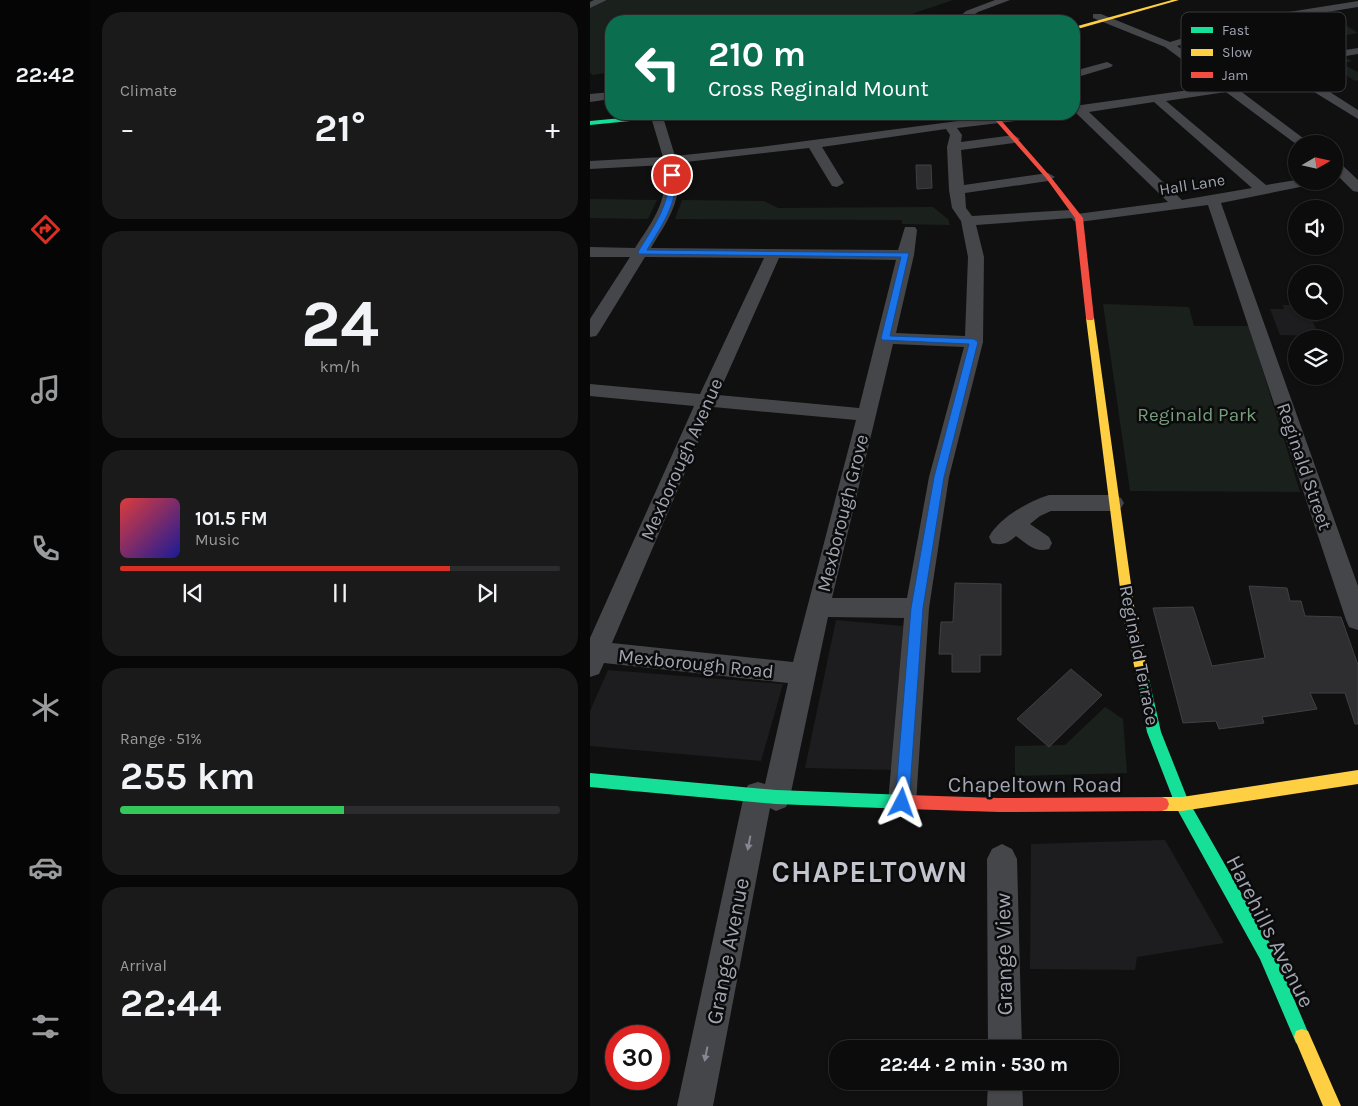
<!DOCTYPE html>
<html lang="en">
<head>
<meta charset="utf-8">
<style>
  body { margin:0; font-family:Karla,sans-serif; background:#1a1a1b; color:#f1f3f6; height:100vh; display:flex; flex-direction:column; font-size:19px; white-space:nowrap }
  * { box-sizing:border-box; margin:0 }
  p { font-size:16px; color:#9a9b9d }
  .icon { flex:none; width:28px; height:28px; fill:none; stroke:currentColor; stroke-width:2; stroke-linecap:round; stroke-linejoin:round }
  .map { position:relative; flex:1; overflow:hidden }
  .sheet { display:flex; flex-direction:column; gap:12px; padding:12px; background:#070707; width:500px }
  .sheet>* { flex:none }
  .top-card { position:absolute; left:15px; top:15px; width:475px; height:105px; border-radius:20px; box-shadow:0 1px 4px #0004,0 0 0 1px #2c2c2e; background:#0b6e4f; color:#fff; overflow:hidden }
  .needle { width:32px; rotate:81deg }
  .fabs { position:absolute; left:698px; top:135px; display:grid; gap:10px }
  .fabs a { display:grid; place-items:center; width:55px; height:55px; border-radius:50%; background:#0c0c0d; box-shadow:0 1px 4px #0004,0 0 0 1px #2c2c2e; font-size:25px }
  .speed { position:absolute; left:15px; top:1025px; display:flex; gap:10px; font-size:25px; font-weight:700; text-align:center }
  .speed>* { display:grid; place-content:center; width:65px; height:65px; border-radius:50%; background:#0c0c0d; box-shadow:0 1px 4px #0004,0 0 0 1px #2c2c2e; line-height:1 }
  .speed .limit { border:8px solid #d22; background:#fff; color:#111 }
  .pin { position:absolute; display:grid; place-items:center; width:42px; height:42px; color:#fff; margin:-21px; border:2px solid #fff; border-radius:50%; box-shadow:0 1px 5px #0007 }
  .me { position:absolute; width:55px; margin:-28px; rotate:4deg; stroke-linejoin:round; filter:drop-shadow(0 0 4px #0008) }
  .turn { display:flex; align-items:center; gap:18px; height:105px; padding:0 20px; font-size:22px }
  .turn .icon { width:65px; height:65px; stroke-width:2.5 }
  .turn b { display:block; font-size:35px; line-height:42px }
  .big { font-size:38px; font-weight:700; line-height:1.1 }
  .sheet .tile { flex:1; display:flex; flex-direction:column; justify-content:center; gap:8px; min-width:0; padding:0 18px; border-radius:20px; background:#1a1a1b }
  .sheet .dial { align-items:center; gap:0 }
  .dial b { font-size:65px; line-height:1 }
  .song { display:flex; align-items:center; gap:15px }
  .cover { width:60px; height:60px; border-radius:8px; background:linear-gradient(135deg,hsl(0 70% 55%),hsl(240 70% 35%)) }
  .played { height:5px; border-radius:2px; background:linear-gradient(90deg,#d93025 75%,#2c2c2e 75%) }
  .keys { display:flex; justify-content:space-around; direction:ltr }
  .heat { display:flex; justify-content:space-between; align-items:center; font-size:28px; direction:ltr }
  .charge { height:8px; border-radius:4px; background:linear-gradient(90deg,#34c759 51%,#2c2c2e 0) }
  .trip { position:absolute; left:239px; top:1040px; width:290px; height:50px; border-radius:20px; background:#0c0c0d; box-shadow:0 1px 4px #0004,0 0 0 1px #2c2c2e; font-weight:700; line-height:50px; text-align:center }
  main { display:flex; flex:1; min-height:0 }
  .tab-bar { display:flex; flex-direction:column; width:90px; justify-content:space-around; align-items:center; background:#050505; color:#9a9b9d }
  .tab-bar .icon { width:35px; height:35px }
  .tab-bar .active { color:#d93025 }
  .tab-bar b { font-size:22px; color:#f1f3f6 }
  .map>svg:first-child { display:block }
  .built { fill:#1d1d1f }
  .green { fill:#1a211c }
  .building { fill:#2e2e30; stroke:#404044 }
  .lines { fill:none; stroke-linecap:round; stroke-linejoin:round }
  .street { fill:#454649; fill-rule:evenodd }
  .fast { fill:#16e098; fill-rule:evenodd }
  .slow { fill:#ffcf43; fill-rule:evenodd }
  .jam { fill:#f24e42; fill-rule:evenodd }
  .oneway { fill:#858892 }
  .route { fill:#1a73e8; stroke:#114b97 }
  .labels { text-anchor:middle; stroke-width:5; stroke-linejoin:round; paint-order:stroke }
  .far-street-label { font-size:16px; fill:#a1a5b2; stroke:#0b0b0c }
  .park-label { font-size:19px; fill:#789e7d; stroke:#0b0b0c }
  .street-label { font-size:19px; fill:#a1a5b2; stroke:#0b0b0c }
  .near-street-label { font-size:22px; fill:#a1a5b2; stroke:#0b0b0c }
  .near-district-label { font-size:29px; font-weight:bold; letter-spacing:1px; fill:#c2c4ce; stroke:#0b0b0c }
  .key { fill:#0b0b0c; stroke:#38393e; stroke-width:1 }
  .key-label { font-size:14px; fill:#a1a5b2 }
</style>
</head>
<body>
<main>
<nav class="tab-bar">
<b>22:42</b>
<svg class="icon active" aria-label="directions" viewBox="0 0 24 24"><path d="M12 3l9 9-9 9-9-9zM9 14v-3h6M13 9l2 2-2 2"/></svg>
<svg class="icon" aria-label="music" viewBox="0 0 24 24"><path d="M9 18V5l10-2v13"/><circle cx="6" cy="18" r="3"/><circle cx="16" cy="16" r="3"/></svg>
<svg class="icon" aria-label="phone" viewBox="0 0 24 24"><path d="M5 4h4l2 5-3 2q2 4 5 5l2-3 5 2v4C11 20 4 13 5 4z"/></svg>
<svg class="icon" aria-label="climate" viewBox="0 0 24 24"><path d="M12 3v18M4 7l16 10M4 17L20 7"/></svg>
<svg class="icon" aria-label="car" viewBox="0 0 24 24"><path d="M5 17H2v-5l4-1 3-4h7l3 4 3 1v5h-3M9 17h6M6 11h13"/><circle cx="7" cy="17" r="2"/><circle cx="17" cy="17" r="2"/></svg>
<svg class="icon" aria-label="filters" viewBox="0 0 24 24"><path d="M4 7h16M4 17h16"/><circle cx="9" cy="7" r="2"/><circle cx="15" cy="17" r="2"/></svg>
</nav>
<section class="sheet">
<div class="tile"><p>Climate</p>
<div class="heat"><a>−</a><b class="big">21°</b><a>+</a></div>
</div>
<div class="tile dial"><b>24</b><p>km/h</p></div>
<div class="tile">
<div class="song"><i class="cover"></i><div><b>101.5 FM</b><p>Music</p></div></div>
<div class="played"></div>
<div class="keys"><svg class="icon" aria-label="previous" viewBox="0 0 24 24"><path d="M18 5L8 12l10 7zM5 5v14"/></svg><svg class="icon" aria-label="pause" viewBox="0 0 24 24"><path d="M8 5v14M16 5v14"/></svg><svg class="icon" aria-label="next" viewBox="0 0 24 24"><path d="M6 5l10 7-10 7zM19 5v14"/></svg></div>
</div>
<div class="tile"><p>Range · 51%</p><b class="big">255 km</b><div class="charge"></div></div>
<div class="tile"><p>Arrival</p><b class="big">22:44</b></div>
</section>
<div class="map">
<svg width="768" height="1106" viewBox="0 0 768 1106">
  <rect width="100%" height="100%" fill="#101011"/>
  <!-- built -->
  <g class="built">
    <path d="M693 305H706V311L725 314 729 322H723L729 336 690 335 680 309H694Z"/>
    <path d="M246 620 313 626 304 770 215 768Z"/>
    <path d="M18 670 193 684 171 761 0 746V711Z"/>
    <path d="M575 840 634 943 547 957 545 970 440 969 441 844Z"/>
  </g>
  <!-- green -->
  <g class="green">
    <path d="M18 0H363L319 15 326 17 318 21H21V72L3 75 0 73V7Z"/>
    <path d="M757 26 768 33 735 39 722 32Z"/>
    <path d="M752 56 762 61 752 64 768 72V80L765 81 739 64 741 58Z"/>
    <path d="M0 199 67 200 58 219 0 218Z"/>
    <path d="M92 200 174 201 188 208 343 207 358 219 360 225 312 224V220L85 219Z"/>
    <path d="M513 304 599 307 604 326H659L710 492 540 491Z"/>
    <path d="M515 707 533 719 537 773 425 776V746L475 745Z"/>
  </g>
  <!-- building -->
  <g class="building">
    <path d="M326 165H341L342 188 327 189Z"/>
    <path d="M365 583 411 584V655H390V672H362V654H349L351 622H363Z"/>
    <path d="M659 586 697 588 700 601H711L715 616 751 617 768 665V724H765L755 693H720L727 709 672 717 674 723 629 729 626 721 593 723 563 608 603 607 622 666 675 658Z"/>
    <path d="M481 669 512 695 459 747 427 719Z"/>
  </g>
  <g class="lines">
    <!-- street -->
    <g class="street">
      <path d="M4 0H17L0 8V2Z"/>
      <path d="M405 0H420L388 12 375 21H365L376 11Z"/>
      <path d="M768 1V7L681 21 660 26 704 44 723 55 768 48V54L732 60 749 71 751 73 749 75 721 80 768 110V119L708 82 649 90 721 144H706L636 92 576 101 676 185 706 180V181H727L720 185 631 203 768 586V630L759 627 756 620 618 205 489 222 484 221 482 218 386 225 394 257 393 342 359 477 339 608 326 803 322 813 312 817 302 813 298 803 314 618 238 617 200 797 196 807 186 811 180 808 123 1106H87L154 795 158 785 168 782 175 784 198 683 14 663 9 674 0 677V638L104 406 0 396V384L110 394 174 258 55 257 9 332 6 336 0 337V319L40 257H0V247L45 248C64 219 79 200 74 165L0 169V161L73 157 60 114H72L85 156 170 147 421 114H457L451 118 367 128 372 135 371 142 424 135 430 139 424 143 371 150 374 185 458 173 465 177 458 181 375 193 376 208 382 216 480 210 485 211 487 214 578 202 486 113 484 114V106L628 86 575 47 503 18V14H511L580 42 644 23 680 15ZM650 29 696 48 734 71 641 84 587 46ZM564 102 662 188 592 200 499 112ZM356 129 360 135 357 147 359 190 362 208 371 221 378 257 375 336 306 333 324 255 327 230 325 227H315L308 250 61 248C79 218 93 201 87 163L219 148 242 186 247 187 254 183 232 147ZM189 258 306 260 269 408 128 395ZM303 344 374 347 339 477 317 598H242ZM123 407 266 420 203 662 22 643Z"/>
      <path d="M517 62 523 65 521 67 484 78V71Z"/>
      <path d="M21 92V99L0 102V94Z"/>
      <path d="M744 161 749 162 768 180V192L763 191 744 172Z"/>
      <path d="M459 495H523L531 498 534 503 531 508 523 511H461L450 516 440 524 459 537 462 543 459 549C445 553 437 544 426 536 418 543 413 546 402 543L399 537C409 518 439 501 459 495Z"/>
      <path d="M412 844 422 849 427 859 432 1049H398L397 859 402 849Z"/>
      <path d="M398 1081H432L433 1106H397Z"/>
    </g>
    <!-- fast -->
    <g class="fast">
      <path d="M74 114H93L90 116 0 125V121Z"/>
      <path d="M553 673 557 675 559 679 571 732 598 800 682 947 720 1037 718 1043 712 1045 706 1043 670 959 587 809 557 732 547 679 549 675Z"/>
      <path d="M0 773 186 790 317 795 322 797 324 802 322 807 317 809 186 804 0 787Z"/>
    </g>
    <!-- slow -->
    <g class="slow">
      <path d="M582 0H589L484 30V27Z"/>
      <path d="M500 315 504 318 546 620 559 679 557 683 553 685 549 683 547 679 534 620 496 318Z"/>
      <path d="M768 770V784L592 811H572L567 809 565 804 567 799 572 797H592Z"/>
      <path d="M712 1029 718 1031 751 1106H733L704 1037 706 1031Z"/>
    </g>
    <!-- jam -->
    <g class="jam">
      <path d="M405 118H409L460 176 493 218 504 318 503 320H497L496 318 485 218 456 178 405 120Z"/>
      <path d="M317 795 409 798 572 797 577 799 579 804 577 809 572 811 409 812 317 809 312 807 310 802 312 797Z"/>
    </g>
  </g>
  <!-- one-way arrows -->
  <defs><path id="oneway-solid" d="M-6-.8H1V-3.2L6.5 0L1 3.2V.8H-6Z" transform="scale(1.25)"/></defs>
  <g class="oneway">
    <use href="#oneway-solid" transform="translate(159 843) rotate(101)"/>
    <use href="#oneway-solid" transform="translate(116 1054) rotate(101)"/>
  </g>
  <!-- route -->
  <path class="route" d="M82 173 86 175C87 205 72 225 57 250L319 253 300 336 384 339 388 342 354 477 333 608 319 803 317 808 312 810 307 808 305 803 321 608 344 477 379 344 292 340 291 338 311 257 49 254 48 252C63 227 80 206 79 175Z"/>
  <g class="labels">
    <!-- far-street labels -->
    <g class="far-street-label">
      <text transform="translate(602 184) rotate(-9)" y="6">Hall Lane</text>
    </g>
    <!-- park labels -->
    <g class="park-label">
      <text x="607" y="421">Reginald Park</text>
    </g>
    <!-- street labels -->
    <g class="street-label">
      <text transform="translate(91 459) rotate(-66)" y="7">Mexborough Avenue</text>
      <text transform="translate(715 466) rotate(71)" y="7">Reginald Street</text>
      <text transform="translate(252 513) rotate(-76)" y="7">Mexborough Grove</text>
      <text transform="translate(550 655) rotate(79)" y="7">Reginald Terrace</text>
      <text transform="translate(106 663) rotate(6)" y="7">Mexborough Road</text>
    </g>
    <!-- near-street labels -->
    <g class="near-street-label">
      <text x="445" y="792">Chapeltown Road</text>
      <text transform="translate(681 931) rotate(63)" y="8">Harehills Avenue</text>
      <text transform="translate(137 951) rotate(-79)" y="8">Grange Avenue</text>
      <text transform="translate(413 954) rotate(-91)" y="8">Grange View</text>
    </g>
    <!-- near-district labels -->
    <g class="near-district-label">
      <text x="280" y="882">CHAPELTOWN</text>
    </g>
  </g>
  <!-- legend -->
  <rect x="591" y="12" width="165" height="80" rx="8" class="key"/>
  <rect x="601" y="27" width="22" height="6" fill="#16e098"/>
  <rect x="601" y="49" width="22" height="7" fill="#ffcf43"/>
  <rect x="601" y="72" width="22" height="6" fill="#f24e42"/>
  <g class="key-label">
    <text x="632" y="35">Fast</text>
    <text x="632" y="57">Slow</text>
    <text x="632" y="80">Jam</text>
  </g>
</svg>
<div class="fabs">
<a><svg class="needle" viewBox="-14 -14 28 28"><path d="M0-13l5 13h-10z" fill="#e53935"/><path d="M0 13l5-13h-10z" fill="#9a9b9d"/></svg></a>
<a><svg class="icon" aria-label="sound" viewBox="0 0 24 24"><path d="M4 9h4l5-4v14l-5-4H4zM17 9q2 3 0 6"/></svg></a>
<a><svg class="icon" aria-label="search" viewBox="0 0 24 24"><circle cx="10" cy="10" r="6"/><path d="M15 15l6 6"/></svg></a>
<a><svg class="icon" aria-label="layers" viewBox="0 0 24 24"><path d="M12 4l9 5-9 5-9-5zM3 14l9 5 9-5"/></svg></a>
</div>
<div class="speed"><div class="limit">30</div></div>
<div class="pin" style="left:82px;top:175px;background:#d93025"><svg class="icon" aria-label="arrive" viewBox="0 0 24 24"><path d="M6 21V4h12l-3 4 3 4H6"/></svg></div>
<svg class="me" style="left:312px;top:803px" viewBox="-20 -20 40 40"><path d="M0-17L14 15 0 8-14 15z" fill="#1a73e8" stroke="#fff" stroke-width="4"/></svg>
<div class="trip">22:44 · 2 min · 530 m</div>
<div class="top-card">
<div class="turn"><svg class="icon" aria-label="left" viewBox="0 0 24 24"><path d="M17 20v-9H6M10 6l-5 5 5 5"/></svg><div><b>210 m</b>Cross Reginald Mount</div></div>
</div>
</div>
</main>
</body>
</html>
